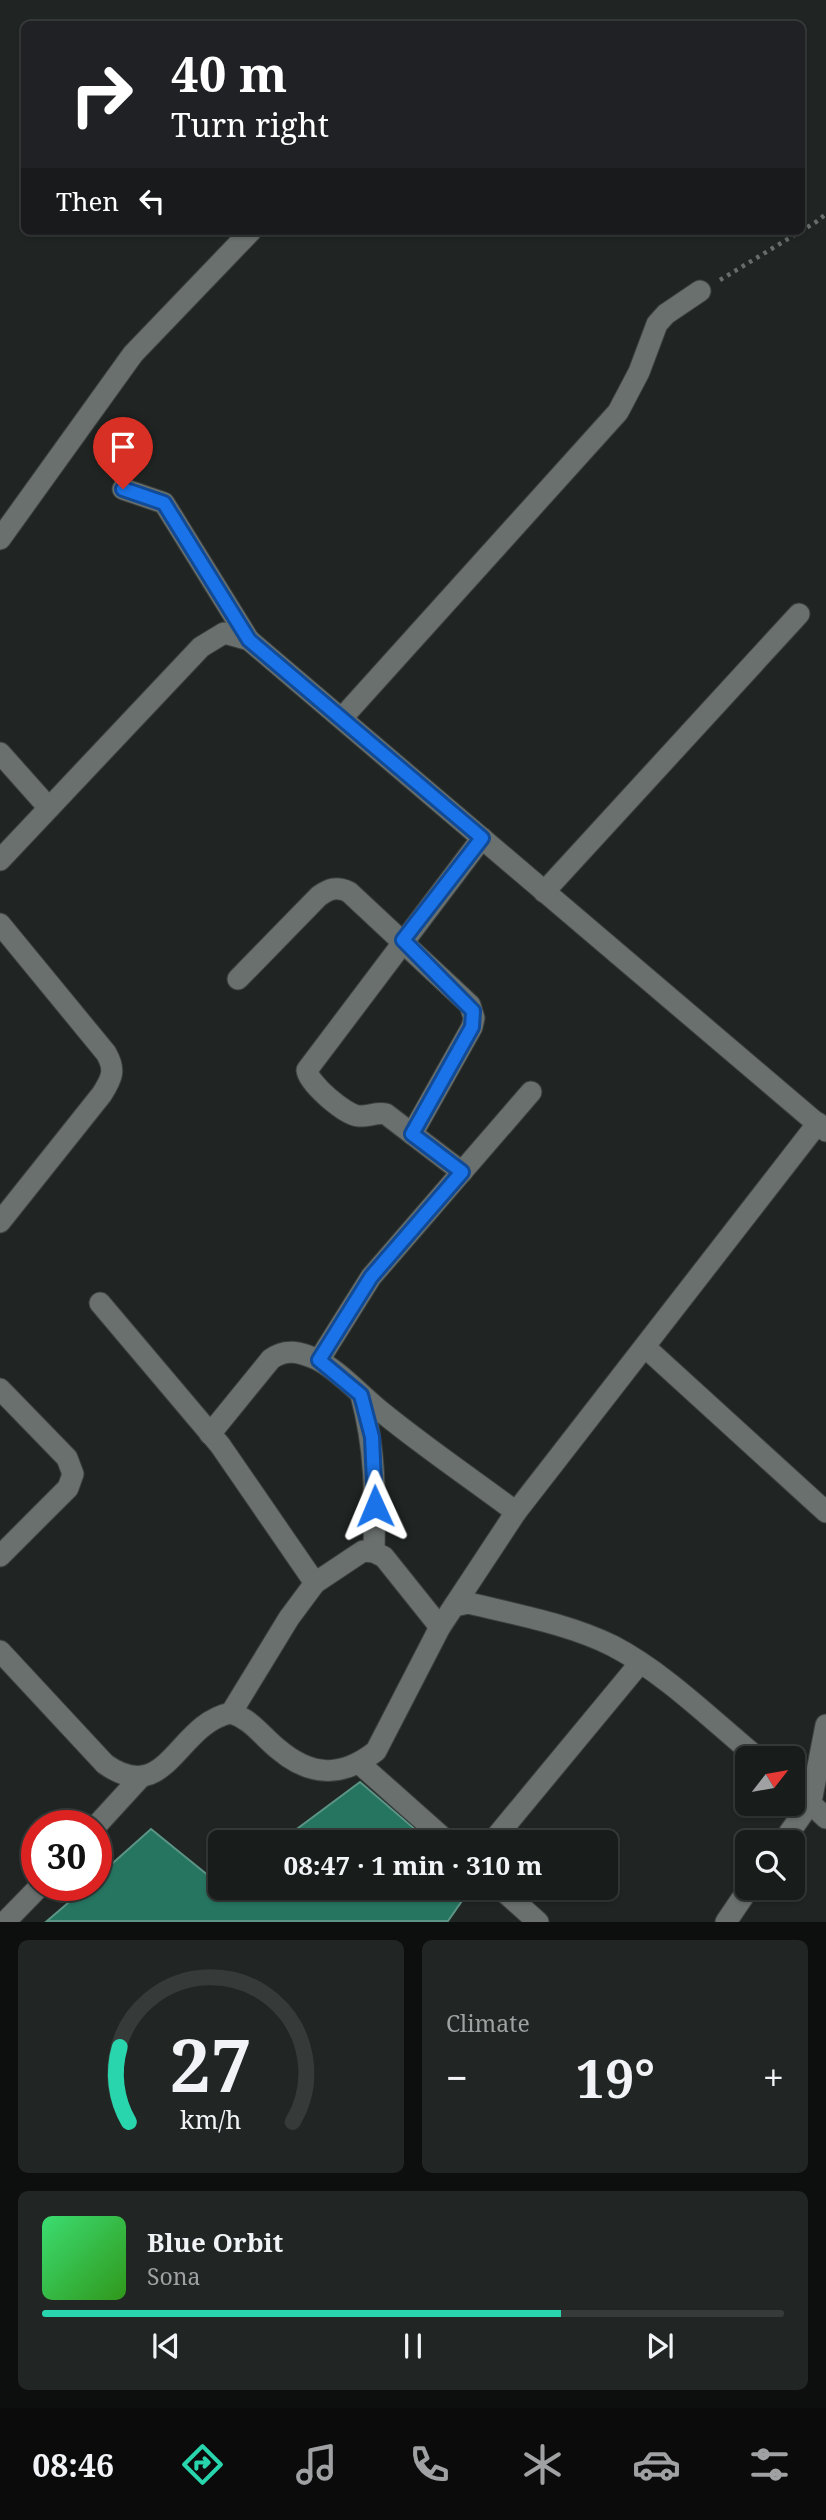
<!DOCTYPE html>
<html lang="en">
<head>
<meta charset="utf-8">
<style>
  body { margin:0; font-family:"Noto Serif",serif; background:#212523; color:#f1f3f6; height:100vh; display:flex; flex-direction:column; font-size:26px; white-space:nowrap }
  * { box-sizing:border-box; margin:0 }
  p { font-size:23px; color:#9fa1a2 }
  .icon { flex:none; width:38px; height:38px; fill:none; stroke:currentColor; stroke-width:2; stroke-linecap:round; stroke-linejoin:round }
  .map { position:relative; height:1922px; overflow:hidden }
  .panel { display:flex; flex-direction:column; gap:18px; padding:18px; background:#0d0f0e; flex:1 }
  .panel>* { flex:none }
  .top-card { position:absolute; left:21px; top:21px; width:784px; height:214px; border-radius:10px; box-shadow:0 2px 5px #0004,0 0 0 2px #363a39; background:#202124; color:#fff; overflow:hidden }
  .needle { width:46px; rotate:59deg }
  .tools { position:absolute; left:735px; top:1746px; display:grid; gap:14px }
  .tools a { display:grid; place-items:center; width:70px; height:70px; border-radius:10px; background:#181c1a; box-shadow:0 2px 5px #0004,0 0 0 2px #363a39; font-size:35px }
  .speed { position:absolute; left:21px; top:1810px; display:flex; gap:14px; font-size:35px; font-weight:700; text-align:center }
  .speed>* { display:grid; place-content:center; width:91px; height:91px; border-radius:50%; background:#181c1a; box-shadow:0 2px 5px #0004,0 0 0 2px #363a39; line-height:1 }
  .speed .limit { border:10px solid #d22; background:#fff; color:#111 }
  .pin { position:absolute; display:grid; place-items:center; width:60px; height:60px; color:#fff; margin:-72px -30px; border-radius:50% 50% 50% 0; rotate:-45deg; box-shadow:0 0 7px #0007 }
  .pin .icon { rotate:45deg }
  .me { position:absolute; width:77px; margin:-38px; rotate:359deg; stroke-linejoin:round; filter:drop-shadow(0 0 5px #0008) }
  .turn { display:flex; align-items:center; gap:24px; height:147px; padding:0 35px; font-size:32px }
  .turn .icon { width:91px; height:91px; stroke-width:2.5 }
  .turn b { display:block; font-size:49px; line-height:60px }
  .then { display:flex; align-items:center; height:66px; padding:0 35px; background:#0003; gap:14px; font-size:26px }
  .big { font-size:52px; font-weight:700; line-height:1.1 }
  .panel .widget { flex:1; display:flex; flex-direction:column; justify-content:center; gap:10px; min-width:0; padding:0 24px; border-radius:10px; background:#212523 }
  .panel .dial { align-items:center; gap:0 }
  .dial svg { height:182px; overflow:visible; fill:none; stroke:#363a39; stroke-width:7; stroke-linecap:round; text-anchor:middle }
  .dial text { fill:#f1f3f6; stroke:none }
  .song { display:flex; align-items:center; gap:21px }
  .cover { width:84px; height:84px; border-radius:10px; background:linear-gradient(135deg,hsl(140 70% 55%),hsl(110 70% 35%)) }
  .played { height:7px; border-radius:4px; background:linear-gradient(90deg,#29d5ad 70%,#363a39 70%) }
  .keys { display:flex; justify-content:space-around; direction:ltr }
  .heat { display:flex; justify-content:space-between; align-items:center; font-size:38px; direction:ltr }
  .panel .tiles { flex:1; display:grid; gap:18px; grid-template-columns:1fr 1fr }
  .widget:last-child { grid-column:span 2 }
  .trip { position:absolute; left:208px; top:1830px; width:410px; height:70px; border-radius:10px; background:#181c1a; box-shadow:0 2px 5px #0004,0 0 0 2px #363a39; font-weight:700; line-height:70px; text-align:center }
  .menu { display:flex; height:112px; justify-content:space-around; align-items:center; background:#0a0b0a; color:#9fa1a2 }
  .menu .icon { width:49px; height:49px }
  .menu .current { color:#29d5ad }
  .menu b { font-size:32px; color:#f1f3f6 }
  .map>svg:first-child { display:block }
  .water { fill:#267560; stroke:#5c9486; stroke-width:2 }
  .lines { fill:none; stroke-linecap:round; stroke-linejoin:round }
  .minor-casing { stroke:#3b403e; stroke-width:23 }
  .path { stroke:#686c6b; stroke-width:4.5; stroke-dasharray:3.5 5; stroke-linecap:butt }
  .minor { stroke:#69706d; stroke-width:21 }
  .route-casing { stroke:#114b97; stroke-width:18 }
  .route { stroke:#1a73e8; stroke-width:12 }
</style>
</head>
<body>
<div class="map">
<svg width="826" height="1922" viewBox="0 0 826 1922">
  <rect width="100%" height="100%" fill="#202523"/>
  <!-- water -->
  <g class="water">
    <path d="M360 1782 431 1843H278Z"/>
    <path d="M151 1829 220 1885V1888H471L448 1921H47L89 1885H96V1878Z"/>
  </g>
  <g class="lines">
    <!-- minor casing -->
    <g class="minor-casing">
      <g id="minor">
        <path d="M123 489 164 503 249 640"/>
        <path d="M0 539 133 354 251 231"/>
        <path d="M342 718 618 412 639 372 657 324 666 314 700 291"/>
        <path d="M0 753 49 808"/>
        <path d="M0 860 201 647 224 633 249 640 826 1131"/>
        <path d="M544 892 799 614"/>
        <path d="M0 924 106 1053C116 1070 112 1078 102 1094L0 1222"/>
        <path d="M238 979 319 896C329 889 336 886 349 892L470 1005 474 1018 472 1027 412 1134"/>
        <path d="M462 1172 386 1114C376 1112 368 1117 359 1116 345 1115 308 1083 307 1070L482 838"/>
        <path d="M100 1303 220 1445 315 1583"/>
        <path d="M645 1347 826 1512"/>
        <path d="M319 1360 371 1277 531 1092"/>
        <path d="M0 1389 67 1458 73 1474 68 1488 0 1556"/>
        <path d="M361 1395C376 1452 375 1494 374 1552"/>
        <path d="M210 1434 271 1359C286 1348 300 1352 316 1359 336 1368 364 1398 383 1413 426 1448 472 1479 516 1512"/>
        <path d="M454 1606 516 1512 818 1123"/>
        <path d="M0 1651 105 1764C167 1808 177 1723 231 1713 251 1719 262 1736 278 1749 311 1777 342 1778 376 1751L440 1627 454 1606 469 1603C517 1615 569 1624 613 1646 665 1673 714 1722 759 1759"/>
        <path d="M231 1713 289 1618 315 1583 363 1551 374 1552 384 1557 440 1627"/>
        <path d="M360 1764 449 1843"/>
        <path d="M793 1787 826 1818"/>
        <path d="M96 1826 140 1778"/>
        <path d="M491 1843 640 1663"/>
        <path d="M782 1843 811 1802 826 1725"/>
        <path d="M500 1888 538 1922"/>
        <path d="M5 1922 41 1885"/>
        <path d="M726 1922 749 1888"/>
      </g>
    </g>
    <!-- path -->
    <path class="path" d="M720 280 816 222 826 214"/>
    <!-- minor -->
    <use href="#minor" class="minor"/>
  </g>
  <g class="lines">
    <!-- route casing -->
    <g class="route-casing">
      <path id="route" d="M123 489 164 503 249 640 482 838 403 940 473 1011 472 1027 412 1134 462 1172 371 1277 319 1360 361 1395 372 1437 375 1506"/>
    </g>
    <!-- route -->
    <use href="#route" class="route"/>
  </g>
</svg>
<div class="tools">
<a><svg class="needle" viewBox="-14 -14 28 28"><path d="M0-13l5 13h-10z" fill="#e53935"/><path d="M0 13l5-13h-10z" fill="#9fa1a2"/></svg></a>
<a><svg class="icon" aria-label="search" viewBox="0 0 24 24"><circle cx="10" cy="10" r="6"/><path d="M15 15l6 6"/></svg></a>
</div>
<div class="speed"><div class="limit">30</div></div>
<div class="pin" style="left:123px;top:489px;background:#d93025"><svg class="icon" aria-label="arrive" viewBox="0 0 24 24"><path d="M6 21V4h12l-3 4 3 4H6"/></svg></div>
<svg class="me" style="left:375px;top:1506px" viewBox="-20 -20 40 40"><path d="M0-17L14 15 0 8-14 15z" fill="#1a73e8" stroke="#fff" stroke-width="4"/></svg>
<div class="trip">08:47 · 1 min · 310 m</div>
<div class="top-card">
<div class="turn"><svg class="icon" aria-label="right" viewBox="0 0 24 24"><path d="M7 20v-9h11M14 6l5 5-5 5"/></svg><div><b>40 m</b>Turn right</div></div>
<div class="then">Then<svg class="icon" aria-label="left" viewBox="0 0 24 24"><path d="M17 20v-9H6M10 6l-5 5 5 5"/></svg></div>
</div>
</div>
<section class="panel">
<div class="tiles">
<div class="widget dial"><svg viewBox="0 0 100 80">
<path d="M14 69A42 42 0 1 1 86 69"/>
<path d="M14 69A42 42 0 0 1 10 36" stroke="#29d5ad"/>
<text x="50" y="56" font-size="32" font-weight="700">27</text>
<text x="50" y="72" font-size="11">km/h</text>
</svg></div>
<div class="widget"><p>Climate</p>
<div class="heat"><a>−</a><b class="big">19°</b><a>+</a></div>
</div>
<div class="widget">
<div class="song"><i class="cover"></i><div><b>Blue Orbit</b><p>Sona</p></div></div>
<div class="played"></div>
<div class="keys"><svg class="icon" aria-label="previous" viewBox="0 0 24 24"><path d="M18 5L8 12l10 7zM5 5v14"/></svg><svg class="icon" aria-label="pause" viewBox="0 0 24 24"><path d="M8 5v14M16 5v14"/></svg><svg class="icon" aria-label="next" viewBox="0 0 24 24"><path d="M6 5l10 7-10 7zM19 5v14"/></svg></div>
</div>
</div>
</section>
<nav class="menu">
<b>08:46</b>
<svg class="icon current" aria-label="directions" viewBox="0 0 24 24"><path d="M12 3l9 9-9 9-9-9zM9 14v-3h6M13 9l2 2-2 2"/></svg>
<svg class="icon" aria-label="music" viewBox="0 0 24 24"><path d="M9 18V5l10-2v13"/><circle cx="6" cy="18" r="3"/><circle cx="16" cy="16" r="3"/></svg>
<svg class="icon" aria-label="phone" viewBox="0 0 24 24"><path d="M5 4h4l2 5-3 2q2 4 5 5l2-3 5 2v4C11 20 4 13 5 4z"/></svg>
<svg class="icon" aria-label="climate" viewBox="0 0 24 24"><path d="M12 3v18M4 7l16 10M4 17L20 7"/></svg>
<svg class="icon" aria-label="car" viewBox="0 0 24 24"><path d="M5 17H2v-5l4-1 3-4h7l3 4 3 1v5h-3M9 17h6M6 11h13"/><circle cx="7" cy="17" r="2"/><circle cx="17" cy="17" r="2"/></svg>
<svg class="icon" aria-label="filters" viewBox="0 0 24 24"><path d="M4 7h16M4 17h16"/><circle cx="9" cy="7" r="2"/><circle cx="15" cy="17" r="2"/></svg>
</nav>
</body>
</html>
